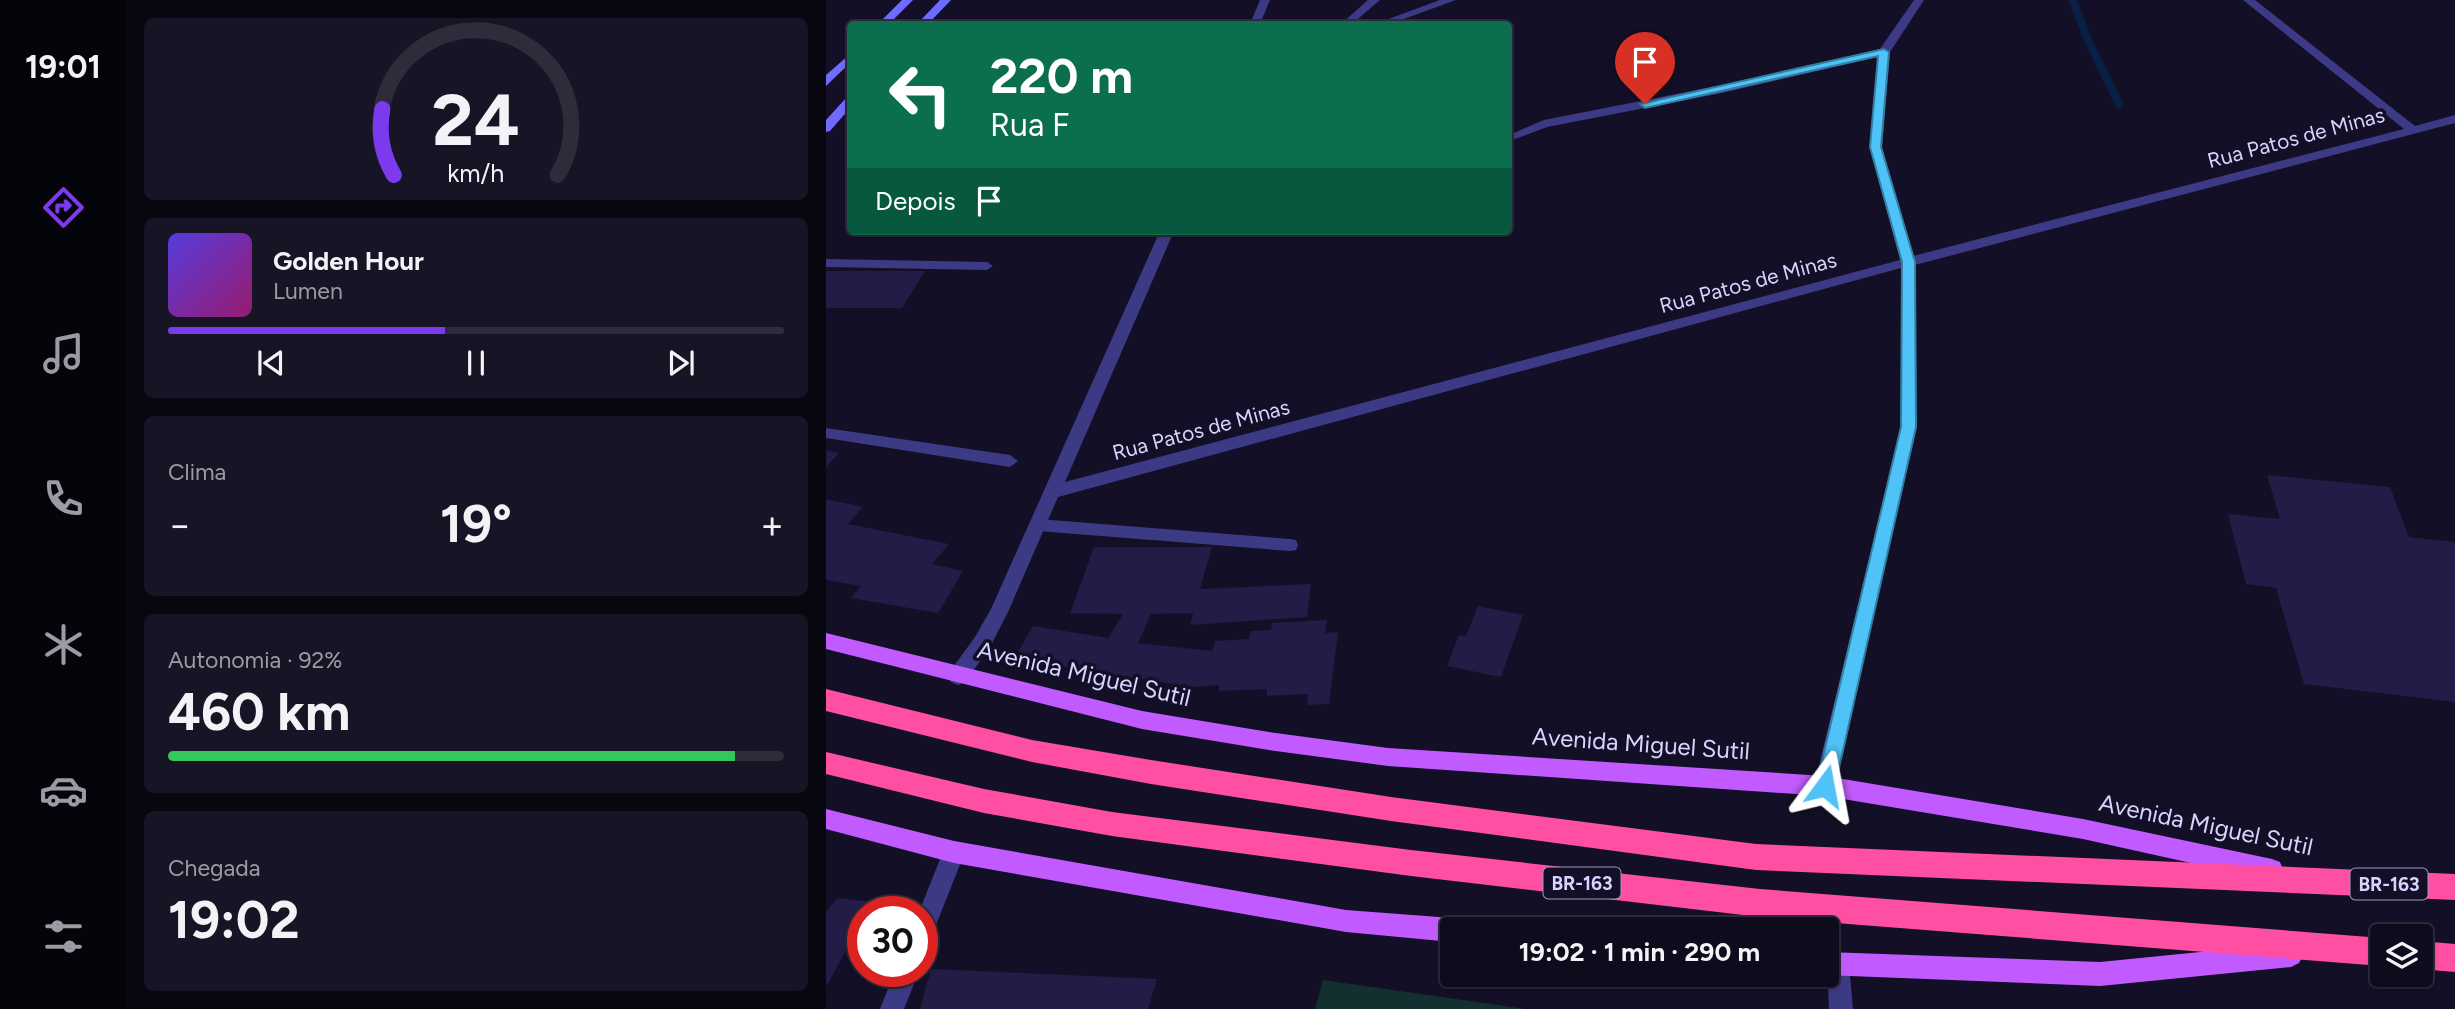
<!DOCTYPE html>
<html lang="pt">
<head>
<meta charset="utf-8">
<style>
  body { margin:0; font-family:Figtree,sans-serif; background:#171425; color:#f1f3f6; height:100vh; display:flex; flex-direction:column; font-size:26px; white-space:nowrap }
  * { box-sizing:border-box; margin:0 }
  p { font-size:23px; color:#9b9ba3 }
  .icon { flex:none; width:38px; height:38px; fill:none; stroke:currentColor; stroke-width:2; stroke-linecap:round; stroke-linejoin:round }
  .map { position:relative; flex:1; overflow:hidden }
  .sheet { display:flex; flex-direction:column; gap:18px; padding:18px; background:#08060f; width:700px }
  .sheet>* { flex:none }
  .hud { position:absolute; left:21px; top:21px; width:665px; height:214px; border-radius:7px; box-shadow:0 2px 5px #0004,0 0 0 2px #2e2b3b; background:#0b6e4f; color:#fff; overflow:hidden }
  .controls { position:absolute; left:1544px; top:924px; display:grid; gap:14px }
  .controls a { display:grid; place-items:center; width:63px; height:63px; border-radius:7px; background:#0e0b1c; box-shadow:0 2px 5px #0004,0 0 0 2px #2e2b3b; font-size:35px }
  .speed { position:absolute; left:21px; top:896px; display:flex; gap:14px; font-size:35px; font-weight:700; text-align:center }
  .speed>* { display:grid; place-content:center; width:91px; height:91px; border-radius:50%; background:#0e0b1c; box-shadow:0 2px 5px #0004,0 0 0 2px #2e2b3b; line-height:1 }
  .speed .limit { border:10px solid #d22; background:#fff; color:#111 }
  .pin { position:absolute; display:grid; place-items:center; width:60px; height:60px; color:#fff; margin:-72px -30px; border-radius:50% 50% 50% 0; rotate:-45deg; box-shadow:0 0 7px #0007 }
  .pin .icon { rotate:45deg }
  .me { position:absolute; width:77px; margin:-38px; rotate:13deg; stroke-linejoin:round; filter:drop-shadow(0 0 5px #0008) }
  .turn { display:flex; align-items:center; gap:24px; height:147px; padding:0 28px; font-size:32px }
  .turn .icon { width:91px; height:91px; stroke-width:2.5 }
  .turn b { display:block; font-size:49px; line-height:60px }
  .then { display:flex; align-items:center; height:66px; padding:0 28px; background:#0003; gap:14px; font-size:26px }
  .big { font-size:52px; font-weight:700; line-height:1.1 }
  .sheet .tile { flex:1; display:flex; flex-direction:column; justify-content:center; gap:10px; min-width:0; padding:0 24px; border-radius:10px; background:#171425 }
  .sheet .dial { align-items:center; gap:0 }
  .dial svg { height:182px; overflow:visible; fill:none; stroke:#2e2b3b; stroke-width:7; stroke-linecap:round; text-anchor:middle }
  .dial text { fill:#f1f3f6; stroke:none }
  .song { display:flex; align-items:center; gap:21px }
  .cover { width:84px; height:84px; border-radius:10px; background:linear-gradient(135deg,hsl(250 70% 55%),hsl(320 70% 35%)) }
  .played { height:7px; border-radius:4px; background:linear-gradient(90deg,#7c3aed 45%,#2e2b3b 45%) }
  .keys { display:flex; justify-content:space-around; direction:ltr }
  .heat { display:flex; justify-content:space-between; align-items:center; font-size:38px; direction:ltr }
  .charge { height:10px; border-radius:5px; background:linear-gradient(90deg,#34c759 92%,#2e2b3b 0) }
  .trip { position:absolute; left:614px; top:917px; width:399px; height:70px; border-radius:7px; background:#0e0b1c; box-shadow:0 2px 5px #0004,0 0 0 2px #2e2b3b; font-weight:700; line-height:70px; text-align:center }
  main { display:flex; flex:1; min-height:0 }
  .tab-bar { display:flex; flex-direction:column; width:126px; justify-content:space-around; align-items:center; background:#06040b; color:#9b9ba3 }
  .tab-bar .icon { width:49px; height:49px }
  .tab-bar .current { color:#7c3aed }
  .tab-bar b { font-size:32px; color:#f1f3f6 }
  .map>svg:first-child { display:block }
  .green { fill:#12302f }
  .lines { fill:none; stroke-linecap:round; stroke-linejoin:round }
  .stream { stroke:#0a1f44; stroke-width:8 }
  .building { fill:#241b47 }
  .lane { fill:#3d3a85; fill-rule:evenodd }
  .street { fill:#3d3a85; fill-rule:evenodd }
  .secondary { fill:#6f6bff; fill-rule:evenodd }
  .primary { fill:#c25bff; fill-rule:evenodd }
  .highway { fill:#ff4fa3; fill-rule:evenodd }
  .route { fill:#4fc3f7; stroke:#337fa1; stroke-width:2 }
  .labels { text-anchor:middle; stroke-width:7; stroke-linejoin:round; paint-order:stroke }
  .shield { fill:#130f26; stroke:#9e99be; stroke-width:2 }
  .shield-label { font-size:19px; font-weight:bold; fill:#d9d4ff }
  .street-label { font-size:21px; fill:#d9d4ff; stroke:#130f26 }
  .near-street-label { font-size:24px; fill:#d9d4ff; stroke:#130f26 }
</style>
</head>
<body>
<main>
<nav class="tab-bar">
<b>19:01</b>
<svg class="icon current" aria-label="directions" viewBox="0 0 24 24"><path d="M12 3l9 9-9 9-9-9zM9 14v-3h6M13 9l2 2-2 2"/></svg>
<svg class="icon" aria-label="music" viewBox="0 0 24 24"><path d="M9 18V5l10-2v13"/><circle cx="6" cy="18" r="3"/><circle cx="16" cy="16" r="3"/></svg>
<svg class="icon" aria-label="phone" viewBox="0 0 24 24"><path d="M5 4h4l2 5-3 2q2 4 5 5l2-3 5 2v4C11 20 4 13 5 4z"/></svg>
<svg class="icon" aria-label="climate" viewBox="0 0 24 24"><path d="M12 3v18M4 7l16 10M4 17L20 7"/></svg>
<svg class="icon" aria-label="car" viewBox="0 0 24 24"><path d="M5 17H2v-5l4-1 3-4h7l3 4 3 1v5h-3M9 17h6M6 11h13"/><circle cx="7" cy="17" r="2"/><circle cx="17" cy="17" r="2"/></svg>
<svg class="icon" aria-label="filters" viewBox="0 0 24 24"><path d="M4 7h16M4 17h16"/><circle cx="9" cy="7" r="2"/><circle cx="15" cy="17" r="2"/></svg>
</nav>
<section class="sheet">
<div class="tile dial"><svg viewBox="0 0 100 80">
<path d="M14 69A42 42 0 1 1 86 69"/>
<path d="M14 69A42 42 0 0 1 9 40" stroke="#7c3aed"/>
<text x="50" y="56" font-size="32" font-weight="700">24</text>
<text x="50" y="72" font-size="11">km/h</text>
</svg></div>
<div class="tile">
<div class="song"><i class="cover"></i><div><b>Golden Hour</b><p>Lumen</p></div></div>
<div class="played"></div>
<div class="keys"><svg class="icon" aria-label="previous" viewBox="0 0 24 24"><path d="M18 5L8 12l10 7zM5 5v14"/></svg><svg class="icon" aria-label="pause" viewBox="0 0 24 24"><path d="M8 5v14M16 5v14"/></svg><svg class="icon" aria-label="next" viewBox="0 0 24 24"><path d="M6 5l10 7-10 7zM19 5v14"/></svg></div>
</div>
<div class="tile"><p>Clima</p>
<div class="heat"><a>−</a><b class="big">19°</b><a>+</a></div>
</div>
<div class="tile"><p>Autonomia · 92%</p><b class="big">460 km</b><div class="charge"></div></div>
<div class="tile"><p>Chegada</p><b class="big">19:02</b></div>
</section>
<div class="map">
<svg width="1629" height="1009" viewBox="0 0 1629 1009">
  <rect width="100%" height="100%" fill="#130f26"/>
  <!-- green -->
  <path class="green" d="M497 980 700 1009H489Z"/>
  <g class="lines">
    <!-- stream -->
    <path class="stream" d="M1247 0 1261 38 1293 104"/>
  </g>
  <!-- building -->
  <g class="building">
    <path d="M0 271H99L76 308H0Z"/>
    <path d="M0 450 13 453 0 467Z"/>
    <path d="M1441 475 1564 487 1583 537 1629 542V702L1478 684 1450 588 1420 584 1402 514 1454 519Z"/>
    <path d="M0 499 37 507 22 524 123 544 106 564 137 571 112 613 25 598 35 586 0 580Z"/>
    <path d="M268 547H386L374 589 485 584 481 617 364 625 367 613 325 614 312 643 386 651 389 641 423 639 425 631 445 630 446 623 501 620 499 633 512 632 503 704 481 705 482 694 441 696V689L393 691V685L366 687 188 659 207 626 282 638 297 614 244 613Z"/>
    <path d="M652 606 697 615 675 677 621 666 633 635 640 636Z"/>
    <path d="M11 898 47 902 41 912H37V919L0 987V912Z"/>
    <path d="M105 969 331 979 322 1009H94Z"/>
  </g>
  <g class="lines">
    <!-- lane -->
    <g class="lane">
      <path d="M0 259 161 262 167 266 161 270 0 267Z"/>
      <path d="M0 428 184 455 192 461 184 467 0 438Z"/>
      <path d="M212 519 464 539 470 540 472 545 470 550 464 551 212 531 206 529 204 525 206 521Z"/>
    </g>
    <!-- street -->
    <g class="street">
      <path d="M434 0H444L434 24H424Z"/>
      <path d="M542 0H554L526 24H515Z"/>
      <path d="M614 0H630L564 24H549Z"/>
      <path d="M1088 0H1098L1064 52 1056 147 1087 256 1578 129 1417 0H1429L1589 126 1629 115V123L1089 265 1091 427 1006 793 999 796 992 793 988 786 1075 427V268L232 497 182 612 163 649 139 682 132 685 125 682 122 676 125 670 149 637 165 609 334 231H348L239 482 1074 260 1044 147 1052 57 896 93 721 127 689 139 683 135 718 120 896 85 1054 49Z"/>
      <path d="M128 841 136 844 139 852 104 940 96 943V912H93L120 844Z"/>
      <path d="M1011 953 1019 957 1023 965 1027 1009H1003L1001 961 1003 957Z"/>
      <path d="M69 971H93L78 1009H54Z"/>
    </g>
    <!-- secondary -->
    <g class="secondary">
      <path d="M76 0H87L63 24H52Z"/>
      <path d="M114 0H125L102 24H91Z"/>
      <path d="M24 54V63L0 86V75Z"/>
      <path d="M24 97V108L4 131 0 132V120L20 98Z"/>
    </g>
    <!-- primary -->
    <g class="primary">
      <path d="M0 633 316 711 443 732 562 748 999 776 1257 819 1446 859 1454 862 1457 870 1454 878 1446 881 1257 839 999 796 562 766 443 750 316 729 0 649Z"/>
      <path d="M0 809 128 841 520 910 626 918 634 922 637 929H626V942L520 932 128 863 0 829Z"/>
      <path d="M1465 943 1473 947 1477 955 1473 963 1465 967 1274 986 999 975H1001V952L1274 962Z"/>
    </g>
    <!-- highway -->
    <g class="highway">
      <path d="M0 689 206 740 325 760 565 797 930 844 1629 874V900L930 870 565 821 325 784 206 762 0 711Z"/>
      <path d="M0 752 158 789 286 812 585 850 934 889 1556 938V966L934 917 585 876 286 836 158 813 0 774Z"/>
      <path d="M1594 941 1629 944V972L1594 969Z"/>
    </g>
  </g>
  <!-- route -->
  <path class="route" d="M1058 49 1063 52 1055 147 1089 262 1090 427 1009 786 1006 792 999 795 992 792 990 786 1075 427 1076 262 1044 147 1052 56 819 108 814 104Z"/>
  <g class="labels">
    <!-- shield labels -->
    <g class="shield">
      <rect x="717.5" y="867.5" width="77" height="31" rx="5"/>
      <rect x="1524.5" y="868.5" width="77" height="31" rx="5"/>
    </g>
    <g class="shield-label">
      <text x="756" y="890">BR-163</text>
      <text x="1563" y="891">BR-163</text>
    </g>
    <!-- street labels -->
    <g class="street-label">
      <text transform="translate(1470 138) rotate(-15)" y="7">Rua Patos de Minas</text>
      <text transform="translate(922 283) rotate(-15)" y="7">Rua Patos de Minas</text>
      <text transform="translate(375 430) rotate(-15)" y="7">Rua Patos de Minas</text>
    </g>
    <!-- near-street labels -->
    <g class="near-street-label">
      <text transform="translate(258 674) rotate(13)" y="8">Avenida Miguel Sutil</text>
      <text transform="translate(815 744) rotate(4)" y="8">Avenida Miguel Sutil</text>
      <text transform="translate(1380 825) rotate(12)" y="8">Avenida Miguel Sutil</text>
    </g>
  </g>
</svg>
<div class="controls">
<a><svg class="icon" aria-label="layers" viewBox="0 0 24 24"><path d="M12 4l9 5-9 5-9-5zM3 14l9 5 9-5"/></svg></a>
</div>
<div class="speed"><div class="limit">30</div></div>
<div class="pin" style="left:819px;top:104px;background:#d93025"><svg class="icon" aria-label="arrive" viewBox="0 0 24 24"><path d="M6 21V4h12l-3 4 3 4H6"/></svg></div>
<svg class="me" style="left:999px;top:786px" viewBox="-20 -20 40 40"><path d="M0-17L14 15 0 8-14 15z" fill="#4fc3f7" stroke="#fff" stroke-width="4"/></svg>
<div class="trip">19:02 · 1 min · 290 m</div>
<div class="hud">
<div class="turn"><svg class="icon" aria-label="left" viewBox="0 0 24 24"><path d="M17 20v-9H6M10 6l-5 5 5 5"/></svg><div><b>220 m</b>Rua F</div></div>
<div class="then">Depois<svg class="icon" aria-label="arrive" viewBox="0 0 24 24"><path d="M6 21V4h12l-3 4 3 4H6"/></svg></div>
</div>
</div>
</main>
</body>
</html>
